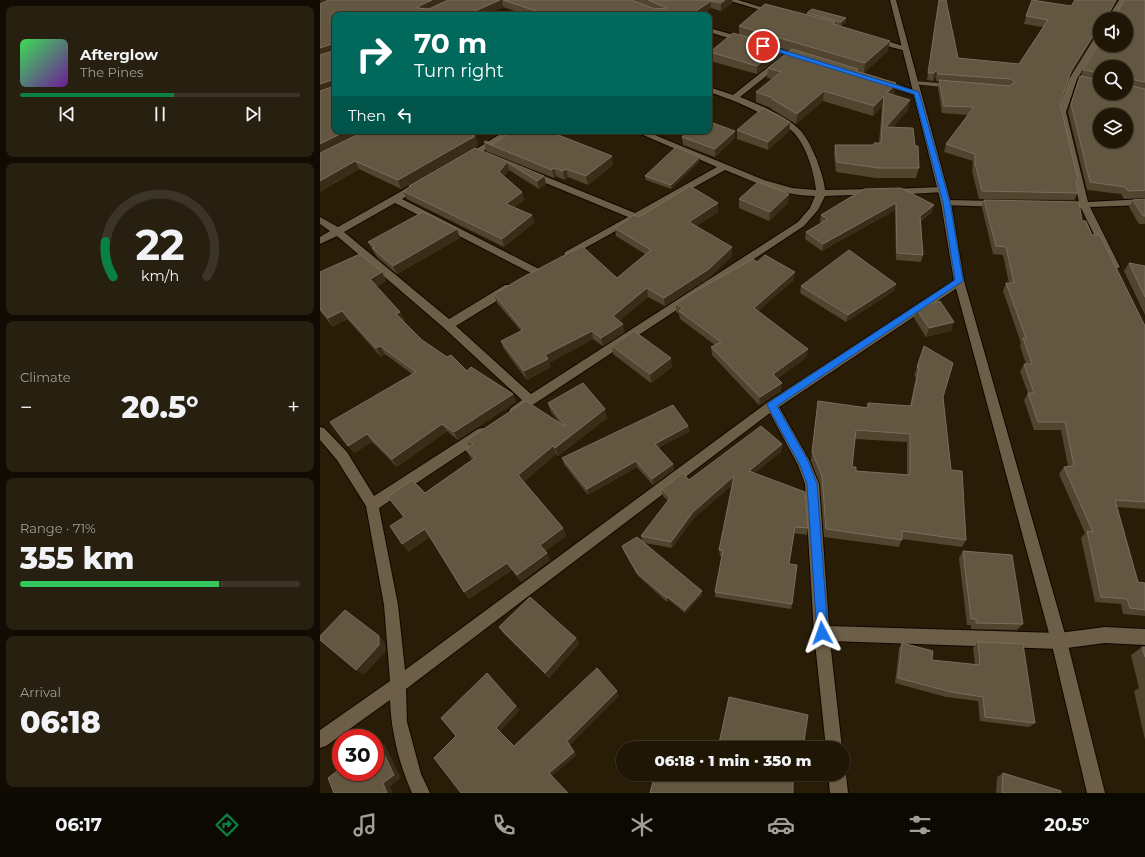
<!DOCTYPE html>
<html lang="en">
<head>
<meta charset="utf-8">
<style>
  body { margin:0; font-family:Montserrat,sans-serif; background:#271f0f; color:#f1f3f6; height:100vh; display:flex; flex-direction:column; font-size:15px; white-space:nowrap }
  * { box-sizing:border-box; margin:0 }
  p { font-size:13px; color:#a19f9a }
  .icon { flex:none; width:22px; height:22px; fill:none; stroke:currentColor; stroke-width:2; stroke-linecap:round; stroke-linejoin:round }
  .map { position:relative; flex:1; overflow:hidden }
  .drawer { display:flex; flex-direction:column; gap:6px; padding:6px; background:#110c03; width:320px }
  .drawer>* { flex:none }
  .top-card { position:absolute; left:12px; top:12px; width:380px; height:122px; border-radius:8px; box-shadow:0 1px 3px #0004,0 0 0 1px #3c3527; background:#00695c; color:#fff; overflow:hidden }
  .fabs { position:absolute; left:773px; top:12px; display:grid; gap:8px }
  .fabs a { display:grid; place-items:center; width:40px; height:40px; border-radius:50%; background:#1f1605; box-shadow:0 1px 3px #0004,0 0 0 1px #3c3527; font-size:20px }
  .speed { position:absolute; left:12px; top:729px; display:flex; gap:8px; font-size:20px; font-weight:700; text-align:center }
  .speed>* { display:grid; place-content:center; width:52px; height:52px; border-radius:50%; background:#1f1605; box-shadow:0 1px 3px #0004,0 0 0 1px #3c3527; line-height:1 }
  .speed .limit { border:6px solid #d22; background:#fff; color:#111 }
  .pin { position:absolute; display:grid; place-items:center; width:34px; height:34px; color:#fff; margin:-17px; border:2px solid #fff; border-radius:50%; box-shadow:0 1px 4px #0007 }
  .me { position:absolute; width:44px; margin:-22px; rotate:356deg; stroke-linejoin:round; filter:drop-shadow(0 0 3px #0008) }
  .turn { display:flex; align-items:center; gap:14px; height:84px; padding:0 16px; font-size:18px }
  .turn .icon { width:52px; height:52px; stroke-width:2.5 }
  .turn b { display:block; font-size:28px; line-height:34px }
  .then { display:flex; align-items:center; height:38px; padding:0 16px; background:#0003; gap:8px; font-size:15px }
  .big { font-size:30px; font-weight:800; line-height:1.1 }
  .drawer .tile { flex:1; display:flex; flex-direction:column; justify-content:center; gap:6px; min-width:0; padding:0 14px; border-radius:8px; background:#271f0f }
  .drawer .dial { align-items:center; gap:0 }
  .dial svg { height:104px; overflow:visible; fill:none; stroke:#3c3527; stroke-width:7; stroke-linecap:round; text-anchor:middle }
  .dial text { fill:#f1f3f6; stroke:none }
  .song { display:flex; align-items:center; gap:12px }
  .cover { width:48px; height:48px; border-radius:6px; background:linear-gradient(135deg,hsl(130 70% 55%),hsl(280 70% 35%)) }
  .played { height:4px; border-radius:2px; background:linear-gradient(90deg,#0b8043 55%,#3c3527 55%) }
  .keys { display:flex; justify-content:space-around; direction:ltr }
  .heat { display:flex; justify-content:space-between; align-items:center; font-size:22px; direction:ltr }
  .charge { height:6px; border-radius:3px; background:linear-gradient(90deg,#34c759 71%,#3c3527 0) }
  .trip { position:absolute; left:296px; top:741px; width:234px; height:40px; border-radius:20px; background:#1f1605; box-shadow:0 1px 3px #0004,0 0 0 1px #3c3527; font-weight:800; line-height:40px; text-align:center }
  .menu { display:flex; height:64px; justify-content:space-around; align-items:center; background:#0c0902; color:#a19f9a }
  .menu .icon { width:28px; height:28px }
  .menu .current { color:#0b8043 }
  .menu b { font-size:18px; color:#f1f3f6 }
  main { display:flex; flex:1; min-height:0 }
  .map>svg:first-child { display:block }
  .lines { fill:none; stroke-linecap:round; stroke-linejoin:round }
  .service-casing { stroke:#120700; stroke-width:1 }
  .minor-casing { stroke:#120700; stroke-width:2 }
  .tertiary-casing { stroke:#120700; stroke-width:2 }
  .service { fill:#6d5e47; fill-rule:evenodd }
  .minor { fill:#6d5e47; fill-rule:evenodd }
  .tertiary { fill:#6d5e47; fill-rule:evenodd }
  .wall { fill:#51452f; fill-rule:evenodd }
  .shaded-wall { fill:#3a2d17 }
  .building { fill:#635742; stroke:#7a6e5b; fill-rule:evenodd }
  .route { fill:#1a73e8; stroke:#114b97 }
</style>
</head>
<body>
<main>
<section class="drawer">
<div class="tile">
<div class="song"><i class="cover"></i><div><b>Afterglow</b><p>The Pines</p></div></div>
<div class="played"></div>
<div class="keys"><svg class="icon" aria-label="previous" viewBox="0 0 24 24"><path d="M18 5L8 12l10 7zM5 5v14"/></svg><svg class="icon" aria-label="pause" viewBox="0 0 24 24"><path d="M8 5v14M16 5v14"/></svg><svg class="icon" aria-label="next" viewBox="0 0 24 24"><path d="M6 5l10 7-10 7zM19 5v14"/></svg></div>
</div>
<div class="tile dial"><svg viewBox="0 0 100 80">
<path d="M14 69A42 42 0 1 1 86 69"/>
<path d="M14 69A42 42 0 0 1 8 42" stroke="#0b8043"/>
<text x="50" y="56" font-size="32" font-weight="700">22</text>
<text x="50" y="72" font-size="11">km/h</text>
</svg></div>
<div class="tile"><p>Climate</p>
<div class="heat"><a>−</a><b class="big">20.5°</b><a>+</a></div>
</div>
<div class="tile"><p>Range · 71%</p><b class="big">355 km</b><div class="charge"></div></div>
<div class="tile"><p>Arrival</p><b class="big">06:18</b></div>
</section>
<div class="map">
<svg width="825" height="793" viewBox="0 0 825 793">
  <rect width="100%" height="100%" fill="#291d07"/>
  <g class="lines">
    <!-- service casing -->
    <g class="service-casing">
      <path id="service" d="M595 81 631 84 634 86 631 88 593 84V82Z"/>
    </g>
    <!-- minor casing -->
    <g class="minor-casing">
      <g id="minor">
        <path d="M407 0H418L457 12 454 14Z"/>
        <path d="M799 0H805L793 19H787Z"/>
        <path d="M389 28 428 39 429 41 425 43 389 32Z"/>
        <path d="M777 34H780V42L757 79 746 112 768 202 825 199V205L770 207 800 267 795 270 790 267 761 208 754 207 752 205 754 203 759 202 738 112 749 79Z"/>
        <path d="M552 38H558L589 48 585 50H582L552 42Z"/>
        <path d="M457 60H460L464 62 420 97C436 103 468 117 480 130 488 139 492 149 497 160 500 170 504 179 505 190L553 189 556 190 558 192 556 194 505 196 498 210 484 226 199 414 195 416 191 414 189 411 191 408 202 400 124 328 17 236 0 244V237L10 231 0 224V217L18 227 96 183H102L104 185 102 187 82 199 221 270 222 272 221 274H213L75 203 24 232 129 319 185 285H193L194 288 193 291 136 326 211 394 478 222 490 208 495 196C464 196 434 182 405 170L249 257 244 254 245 252 308 217 206 175 205 173 206 171H212L315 213 397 167 314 131H325L444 180 472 188 496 190C494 172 486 144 472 131 469 128 465 127 461 125 437 110 416 101 389 92V87L413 95Z"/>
        <path d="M557 79H563L601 93 597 95H594L557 83Z"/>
        <path d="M185 131H195L149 160 146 161 142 158Z"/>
        <path d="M622 187 627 190 625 192 571 195 566 192 571 189Z"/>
        <path d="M626 200 679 201 684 204 679 207 623 205 621 203Z"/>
        <path d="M639 277 643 278 644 281 643 284 459 407 489 460 499 484 509 626 739 633 785 627 825 629V645L785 643 739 649 510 641 522 748H506L494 633 485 484 478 465 450 413 86 689 87 722 101 774 110 793H92C79 764 71 731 70 700L6 746 0 748V730L70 681 64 605 46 506 17 460 0 440V427L4 428 27 452 54 496 158 429 162 428 166 429 168 433 166 437 59 508 78 605 85 670 448 402Z"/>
        <path d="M523 768 526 774 528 793H510L508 774H523Z"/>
      </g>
    </g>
    <!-- tertiary casing -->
    <g class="tertiary-casing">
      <path id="tertiary" d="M570 0H576L631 203 644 281 747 641 785 793H767L731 641 634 281 621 203Z"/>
    </g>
    <!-- service -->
    <use href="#service" class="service"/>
    <!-- minor -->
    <use href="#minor" class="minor"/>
    <!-- tertiary -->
    <use href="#tertiary" class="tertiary"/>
  </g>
  <!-- wall -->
  <g class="wall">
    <path d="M0 0H412V3L401 11 391 8 382 15H207L183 7 166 15H15V131L155 136 158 145 81 189 39 169 0 192Z"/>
    <path d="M619 0H626L638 58 699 64 723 27 704 24 706 16 797 13 825 0V198L804 199 801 194 767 190 748 112 757 84 763 70 806 45 780 19V33H776L749 77 740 104 758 180 756 184 758 193 754 200 659 199 652 171 653 161 624 152 626 144 648 115 622 113 618 88 619 81H616V77L613 81 607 80ZM780 67 806 93H780Z"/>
    <path d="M487 13 526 22 521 26 515 25 568 51 544 73 538 71V72L574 93 572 95 588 110 573 127 595 146 599 168 596 178H556L516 172 514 155 515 145H554V143H559L562 106 553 116 503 101 476 124 451 109V108L436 102V92L452 79 447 78 448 68 470 51 461 48V56L437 74 390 61V52L419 35V26L487 15Z"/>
    <path d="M470 122 469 131 448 150 417 139V130Z"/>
    <path d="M192 131H240L236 134 293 165 268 185 248 177 245 180 236 176 234 178 166 151 164 142 173 144Z"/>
    <path d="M415 131V138L395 157 363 145 362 137Z"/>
    <path d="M155 148 224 176 226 184 219 189 189 170 184 176 202 192 204 200 194 207 212 215 214 223 184 247 87 199 83 191 89 187V186Z"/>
    <path d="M380 161 351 189 326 180 325 176Z"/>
    <path d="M544 189 612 212 601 221 603 255 601 262 576 260 575 210 502 251 485 239 486 232 501 223 500 222 501 215Z"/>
    <path d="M419 199 468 203 449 221 419 208Z"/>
    <path d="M825 199V224H819L809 207 813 200Z"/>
    <path d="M664 200 762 221 772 235 825 326V509L797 507 818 582 825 583V616L803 614 801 604 775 602 761 538 765 533 739 474 744 467 748 466 741 430H714L704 400 708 393 700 372 704 364H706L700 346 701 343 683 291 686 283H689L683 255 673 254 662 208Z"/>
    <path d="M398 203V212L376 226 412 256 389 278 345 306 328 297 299 321 305 332 283 346 273 339 229 363 231 367 207 380 184 349 181 341 201 331 177 303 174 294 297 278 325 254 296 236 295 228 319 217Z"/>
    <path d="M140 238 77 274 57 257 48 242Z"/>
    <path d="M437 262 474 280 438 311 487 357 458 378 461 391 439 405 392 355 391 347 395 345 360 319 359 314 356 312V304Z"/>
    <path d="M809 263 825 266V315L804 271Z"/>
    <path d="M0 272H62L66 281 56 287 85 320 83 321 102 340 127 357 196 402 138 440 127 431 77 467 52 442 34 453 92 374 65 354 61 357 27 319 13 327 0 311Z"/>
    <path d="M576 284 574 291 526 322 480 293 481 286Z"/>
    <path d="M597 310 631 331 606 337 594 318Z"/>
    <path d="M292 346 352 367 331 383 293 354Z"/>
    <path d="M604 346 623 397 631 470 646 540 642 547 582 539 579 547 504 537 500 484 491 461 498 401 546 408 548 403 590 406 596 377 594 376ZM535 439 587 442V475L536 471 532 467Z"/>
    <path d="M228 403 285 409 287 418 238 456 236 454 204 482 243 528 246 536 225 551 230 560 201 582 192 570 149 599 144 592 110 537 88 552 84 517 68 497 105 493 152 460 146 450 150 447 147 440 239 422 231 412Z"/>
    <path d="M368 426 369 432 338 448 353 464 354 470 333 485 317 467 268 495 244 464 242 458Z"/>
    <path d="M462 444 461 452 434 473 488 528 487 535 474 533 469 564 472 604 471 609 395 597V592L402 556H400L399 550 413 484 373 519 352 548 325 543 382 595 365 613 349 600 347 602 318 576 303 550 302 546 322 540 321 536 348 501 343 496 342 489 369 480Z"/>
    <path d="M643 551 703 624 697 630 651 629V625H647L639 558Z"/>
    <path d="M179 627 256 638 259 644 229 678 183 633Z"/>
    <path d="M658 642 715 723 709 727 660 721 658 701 626 697 575 683 579 648 582 643 612 660 655 665 653 648Z"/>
    <path d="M822 647H825V740L814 691 819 688 811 655Z"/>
    <path d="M683 773 741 793H676L677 777Z"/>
  </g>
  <!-- shaded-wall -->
  <g class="shaded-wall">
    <path d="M0 0H15L0 6Z"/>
    <path d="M112 0H131L101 14 98 8 99 6Z"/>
    <path d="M180 0H182L183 7 166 15H146Z"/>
    <path d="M405 0H412V3L401 11V3Z"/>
    <path d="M796 0H797L786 19 789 13Z"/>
    <path d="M391 1V8L382 15H370Z"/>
    <path d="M526 18V22L521 26V22Z"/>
    <path d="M779 26 776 33 748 78 751 71Z"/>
    <path d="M570 41 568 51 544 73 545 63Z"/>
    <path d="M12 44 15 50 0 57V48Z"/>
    <path d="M461 47V56L437 74V66Z"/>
    <path d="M617 70 616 77 613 81 614 73Z"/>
    <path d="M12 80 15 86 0 93V84Z"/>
    <path d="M576 83 574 93 565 103 567 93Z"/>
    <path d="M504 91 503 101 476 124 477 114Z"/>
    <path d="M564 96 562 106 553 116 554 106Z"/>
    <path d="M590 100 588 110 564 137 566 127Z"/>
    <path d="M470 122 469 131 448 150V142Z"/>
    <path d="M26 131H48L0 154V144Z"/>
    <path d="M227 131H240L229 139Z"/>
    <path d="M415 131V138L395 157V149Z"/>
    <path d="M155 136 158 145 81 189 78 180Z"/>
    <path d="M292 156 293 165 268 185 266 176Z"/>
    <path d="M380 157V161L351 189V185Z"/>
    <path d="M35 161 39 169 0 192V181Z"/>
    <path d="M187 162 189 170 182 180 179 172Z"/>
    <path d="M234 168 236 176 234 178 232 170Z"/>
    <path d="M246 169 248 177 245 180 243 171Z"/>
    <path d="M224 176 226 184 219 189 217 181Z"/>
    <path d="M202 192 204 200 189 211 186 204Z"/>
    <path d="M469 194 468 203 449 221 450 212Z"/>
    <path d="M398 203V212L369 230V222Z"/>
    <path d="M576 203 575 210 502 251 503 244Z"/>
    <path d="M614 205 612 212 598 222 600 216Z"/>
    <path d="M212 215 214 223 184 247 182 239Z"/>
    <path d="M137 229 140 238 77 274 73 266Z"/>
    <path d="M412 247V256L389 278 345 306 344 298Z"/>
    <path d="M62 272 66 281 54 288 50 279Z"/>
    <path d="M475 272 474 280 433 316 434 308Z"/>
    <path d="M576 284 574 291 526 322 528 315Z"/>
    <path d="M327 288 328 297 294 325 293 316Z"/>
    <path d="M22 311 27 319 13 327 8 318Z"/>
    <path d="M80 312 85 320 81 322 76 314Z"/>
    <path d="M634 322 631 331 606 337 609 328Z"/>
    <path d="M303 324 305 332 283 346 281 338Z"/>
    <path d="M272 331 273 339 229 363 231 367 207 380 204 371 225 355Z"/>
    <path d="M60 346 65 354 61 357 56 348Z"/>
    <path d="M488 349 487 357 453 382V374Z"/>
    <path d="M351 358 352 367 331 383 330 374Z"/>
    <path d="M462 383 461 391 439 405 440 397Z"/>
    <path d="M193 394 196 402 138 440 134 432Z"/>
    <path d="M285 409 287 418 238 456 235 448Z"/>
    <path d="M122 424 127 431 77 467 72 459Z"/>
    <path d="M368 426 369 432 336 449 335 444Z"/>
    <path d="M47 434 52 442 34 453 28 446Z"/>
    <path d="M462 444 461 452 428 478 429 471Z"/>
    <path d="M233 446 236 454 202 484 198 475Z"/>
    <path d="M316 461 317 467 268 495 267 489Z"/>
    <path d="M353 464 354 470 333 485 332 479Z"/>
    <path d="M414 476V483L373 519 352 548 351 542 373 512Z"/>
    <path d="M243 528 246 536 224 552 220 545Z"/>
    <path d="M105 529 110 537 88 552 82 544Z"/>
    <path d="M227 553 230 560 201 582 197 575Z"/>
    <path d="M187 563 192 570 149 599 144 592Z"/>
    <path d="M382 591V595L365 613V610Z"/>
    <path d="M348 597 349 600 347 602V598Z"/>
    <path d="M59 636 65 642 66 651 44 675 36 670Z"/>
    <path d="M256 638 259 644 229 678 225 673Z"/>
    <path d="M167 673 200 710 180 732 176 728Z"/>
    <path d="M297 691 299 696 250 745 257 755 232 776 248 793 229 773 247 741Z"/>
    <path d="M58 741 65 745 81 778 70 787 73 793H67L63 783Z"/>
  </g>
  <!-- building -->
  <g class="building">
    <path d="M9 0H112L99 6 98 8 109 9 128 0H180L146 15H15V131H26L0 144V91L12 87V80L0 84V55L13 51 12 44 0 48V4Z"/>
    <path d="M183 0H311L335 9 347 8 328 0H405L401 3 391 1 370 15H228Z"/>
    <path d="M619 0H626L638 58 699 64 728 20 706 16 712 0 751 6 755 0H796L789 13H797L804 0H825V82L810 79 808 80V85L825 89V190L808 191 805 187 770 182 751 104 760 76 780 80V93H806V67H780V73L763 70 780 42V45H806V19H780V26H779L751 71 740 104 758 180H756L758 193 662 191 655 163V154L626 144 654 107 624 106 619 80 690 86 695 82 691 79 618 74 617 70 614 73H608ZM780 115H806V141H780Z"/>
    <path d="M445 4 515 22 513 24 570 41 545 63 419 26Z"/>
    <path d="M492 9 526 18 521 22 487 13Z"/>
    <path d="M413 33 461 47 437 66 390 52Z"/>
    <path d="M472 49 538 69 536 71 576 83 567 93 590 100 566 127 593 128 595 146H598L599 168H558L517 162 515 145H554V143H561L564 96 554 106 504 91 477 114 452 99 453 98 436 92 461 72 448 68Z"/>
    <path d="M443 108 470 122 448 142 417 130Z"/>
    <path d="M390 122 415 131 395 149 362 137 369 131H389V123Z"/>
    <path d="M45 131H142L155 136 78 180 35 161 0 181V153Z"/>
    <path d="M192 131H228L292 156 266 176 246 169 243 171 234 168 232 170 164 142 166 141 173 144Z"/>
    <path d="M356 147 380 157 351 185 325 176Z"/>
    <path d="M155 148 224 176 217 181 187 162 179 172 202 192 186 204 212 215 182 239 83 191 91 186H89Z"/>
    <path d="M438 182 469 194 450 212 419 199Z"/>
    <path d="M370 186 398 203 369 222 412 247 389 269 344 298 327 288 293 316 303 324 281 338 272 331 225 355 228 359 204 371 181 341 203 330 174 294 205 276 262 246 297 278 331 250 295 228 314 215 319 217Z"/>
    <path d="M581 188 614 205 600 216 603 255 577 253 576 203 503 244 486 232 508 219 501 215 544 189Z"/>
    <path d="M825 199V216H823L813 200Z"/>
    <path d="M664 200 759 202 762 221H766L772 235H780L825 326V502L795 500 818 582 825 583V610L810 608 807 599 781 597 767 531 773 532 744 467 754 466 745 422H718L708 393H714L704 364H712L703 338H706L686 283H694L686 247 676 246Z"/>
    <path d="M103 212 137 229 73 266 52 248 55 247 48 242Z"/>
    <path d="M529 250 576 284 528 315 481 286Z"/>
    <path d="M40 254 62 272 50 279 80 312 76 314 102 340 127 357 131 355 147 371 151 367 193 394 134 432 122 424 72 459 47 434 28 446 10 422 96 372 60 346 56 348 22 311 8 318 0 309V272Z"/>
    <path d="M445 255 475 272 434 308 488 349 453 374 462 383 440 397 391 347 401 342 359 311 363 308 356 304 374 292 433 259 437 262Z"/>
    <path d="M809 263 825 266V297Z"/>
    <path d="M620 301 634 322 609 328 597 310 605 305Z"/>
    <path d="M314 331 351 358 330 374 292 346Z"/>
    <path d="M604 346 633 363 623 397 631 470 642 471 646 540 582 531V540L506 529 502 476 492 452 498 401 548 408V403L591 406 599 368 597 367ZM536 430 590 434V475L536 471V467H532Z"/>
    <path d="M263 383 285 409 235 448 233 446 198 475 243 528 220 545 227 553 197 575 187 563 144 592 105 529 82 544 70 526 84 517 68 497 92 480 105 493 155 458 146 450 153 444 147 440 206 401 246 427 228 403Z"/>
    <path d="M353 405 368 426 335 444 353 464 332 479 316 461 267 489 242 458Z"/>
    <path d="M441 426 462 444 429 471 485 492 488 528 475 527 469 564 477 565 472 604 395 592 403 550H399L414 476 373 512 351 542 321 536 350 498 342 489 363 473 369 480Z"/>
    <path d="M317 537 382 591 365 610 348 597 347 598 317 573 302 546Z"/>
    <path d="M643 551 692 555 703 624 656 623V619H651Z"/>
    <path d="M210 597 256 638 225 673 179 627Z"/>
    <path d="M25 610 59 636V645L36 670 0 640V636Z"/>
    <path d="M658 642 703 644 715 723 665 717 663 697 631 692 578 678 582 643 613 651 612 660 660 665Z"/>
    <path d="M822 647H825V657Z"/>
    <path d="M277 668 297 691 247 741 254 752 229 773 248 793H141L114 758 136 736 121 718 167 673 196 706 176 728 194 746Z"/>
    <path d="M409 697 488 715 483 748H398Z"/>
    <path d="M58 741 74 775 63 783 67 793H14L8 778 21 768V772H55V744Z"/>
    <path d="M683 773 741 791V793H682Z"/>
    <path d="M335 774H473V793H330Z"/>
  </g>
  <!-- route -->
  <path class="route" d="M443 44 599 92 630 203 643 281 457 406 488 461 497 484 508 633 507 637 502 639 498 637 497 633 487 484 480 465 447 405 448 403 635 280 623 203 594 94 441 47 440 46Z"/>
</svg>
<div class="fabs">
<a><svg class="icon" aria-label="sound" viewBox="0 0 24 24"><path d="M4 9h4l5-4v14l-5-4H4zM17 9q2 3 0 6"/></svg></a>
<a><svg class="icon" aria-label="search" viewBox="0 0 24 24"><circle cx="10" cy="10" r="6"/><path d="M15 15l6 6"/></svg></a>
<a><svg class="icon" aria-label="layers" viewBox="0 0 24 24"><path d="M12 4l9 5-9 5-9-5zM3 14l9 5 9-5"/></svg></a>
</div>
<div class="speed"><div class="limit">30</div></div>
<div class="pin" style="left:443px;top:46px;background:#d93025"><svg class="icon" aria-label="arrive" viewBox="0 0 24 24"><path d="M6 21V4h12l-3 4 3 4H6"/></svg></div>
<svg class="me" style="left:502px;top:633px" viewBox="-20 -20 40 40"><path d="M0-17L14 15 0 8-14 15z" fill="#1a73e8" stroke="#fff" stroke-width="4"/></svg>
<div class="trip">06:18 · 1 min · 350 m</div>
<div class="top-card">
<div class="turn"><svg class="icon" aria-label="right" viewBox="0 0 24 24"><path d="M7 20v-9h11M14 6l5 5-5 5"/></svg><div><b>70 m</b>Turn right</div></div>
<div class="then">Then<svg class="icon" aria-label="left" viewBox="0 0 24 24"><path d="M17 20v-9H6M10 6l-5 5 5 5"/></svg></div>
</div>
</div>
</main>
<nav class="menu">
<b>06:17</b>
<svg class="icon current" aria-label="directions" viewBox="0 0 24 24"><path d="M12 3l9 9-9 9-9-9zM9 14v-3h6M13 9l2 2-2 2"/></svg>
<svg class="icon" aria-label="music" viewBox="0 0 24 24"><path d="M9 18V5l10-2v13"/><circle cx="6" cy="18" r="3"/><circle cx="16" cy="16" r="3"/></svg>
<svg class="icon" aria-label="phone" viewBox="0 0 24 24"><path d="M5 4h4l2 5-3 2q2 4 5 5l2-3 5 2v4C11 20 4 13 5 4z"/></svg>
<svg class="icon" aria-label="climate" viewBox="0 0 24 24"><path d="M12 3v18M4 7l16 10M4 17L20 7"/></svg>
<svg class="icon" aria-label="car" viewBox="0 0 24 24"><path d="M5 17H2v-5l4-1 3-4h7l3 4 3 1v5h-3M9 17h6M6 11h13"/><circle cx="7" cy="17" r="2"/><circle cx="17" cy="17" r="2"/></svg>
<svg class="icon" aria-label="filters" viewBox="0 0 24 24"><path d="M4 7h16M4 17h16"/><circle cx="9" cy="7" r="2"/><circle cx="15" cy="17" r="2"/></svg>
<b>20.5°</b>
</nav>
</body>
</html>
